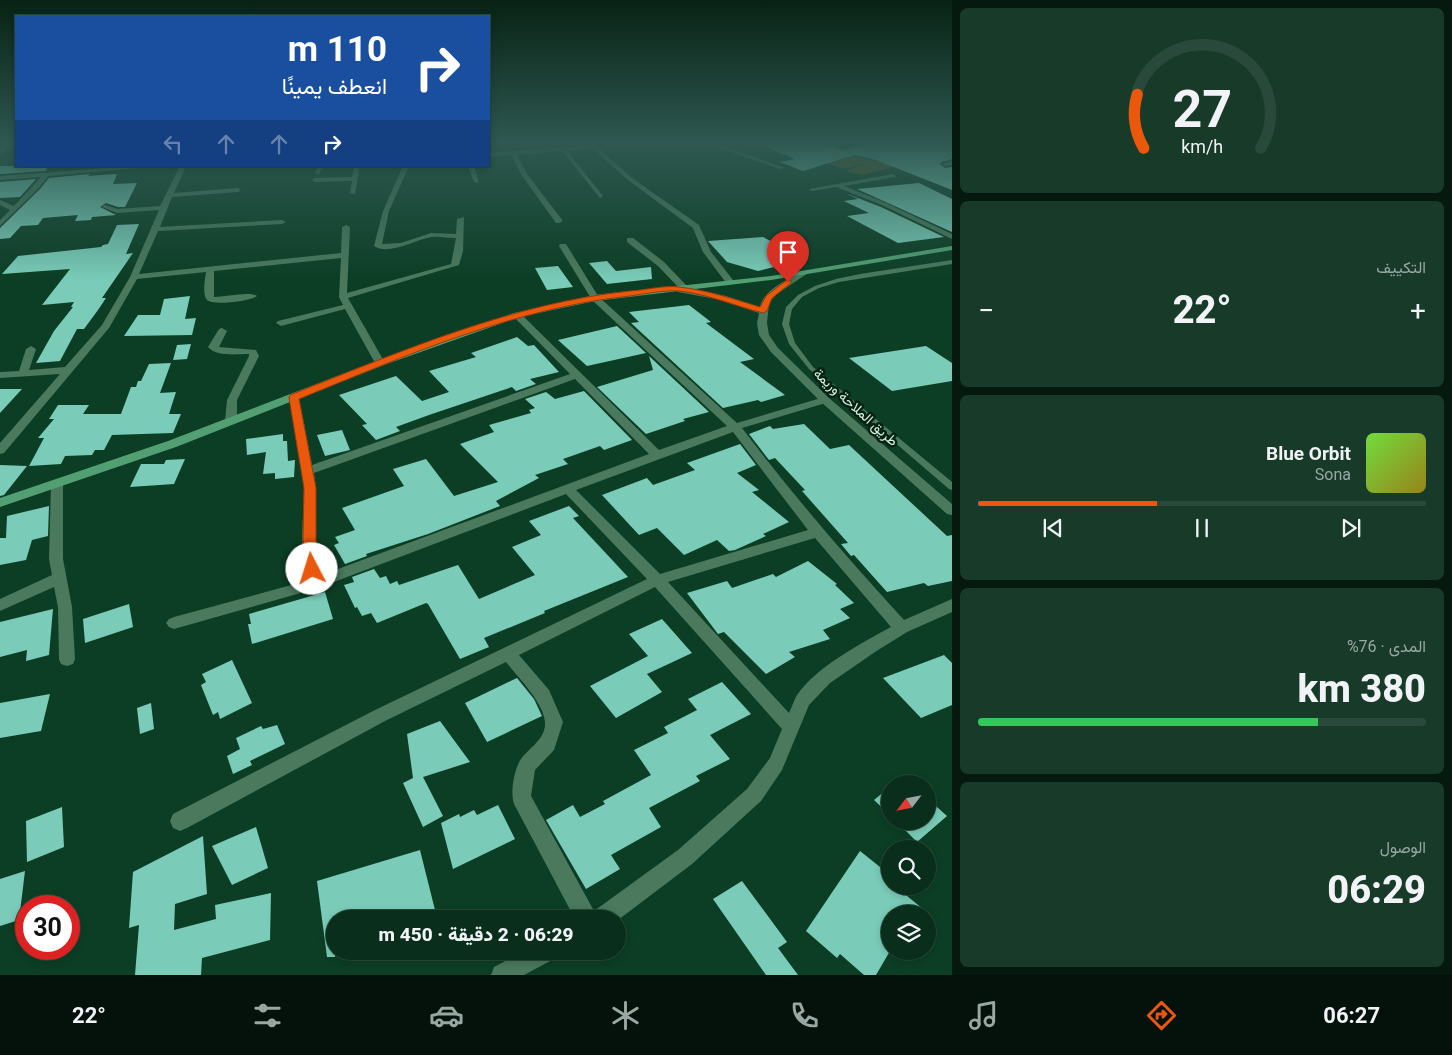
<!DOCTYPE html>
<html lang="ar">
<head>
<meta charset="utf-8">
<style>
  body { margin:0; font-family:Roboto,Vazirmatn,sans-serif; background:#173a29; color:#f1f3f6; direction:rtl; height:100vh; display:flex; flex-direction:column; font-size:19px; white-space:nowrap }
  * { box-sizing:border-box; margin:0 }
  p { font-size:16px; color:#99a8a3 }
  .icon { flex:none; width:28px; height:28px; fill:none; stroke:currentColor; stroke-width:2; stroke-linecap:round; stroke-linejoin:round }
  .map { position:relative; flex:1; overflow:hidden; direction:ltr }
  .panel { display:flex; flex-direction:column; gap:8px; padding:8px; background:#05190f; width:500px }
  .panel>* { flex:none }
  .guide { position:absolute; left:15px; top:15px; width:475px; height:152px; border-radius:0px; box-shadow:0 2px 8px #0003,0 0 0 1px #294a3b; direction:rtl; background:#1a4fa0; color:#fff; overflow:hidden }
  .needle { width:32px; rotate:238deg }
  .fabs { position:absolute; left:881px; top:775px; display:grid; gap:10px }
  .fabs a { display:grid; place-items:center; width:55px; height:55px; border-radius:50%; background:#092e1c; box-shadow:0 2px 8px #0003,0 0 0 1px #294a3b; font-size:25px }
  .speed { position:absolute; left:15px; top:895px; display:flex; gap:10px; font-size:25px; font-weight:700; text-align:center }
  .speed>* { display:grid; place-content:center; width:65px; height:65px; border-radius:50%; background:#092e1c; box-shadow:0 2px 8px #0003,0 0 0 1px #294a3b; line-height:1 }
  .speed .limit { border:8px solid #d22; background:#fff; color:#111 }
  .pin { position:absolute; display:grid; place-items:center; width:42px; height:42px; color:#fff; margin:-51px -21px; border-radius:50% 50% 50% 0; rotate:-45deg; box-shadow:0 0 5px #0007 }
  .pin .icon { rotate:45deg }
  .me { position:absolute; width:55px; margin:-28px; rotate:355deg; stroke-linejoin:round; filter:drop-shadow(0 0 4px #0008) }
  .turn { display:flex; align-items:center; gap:18px; height:105px; padding:0 20px; font-size:22px }
  .turn .icon { width:65px; height:65px; stroke-width:2.5 }
  .turn b { display:block; font-size:35px; line-height:42px }
  .lanes { display:flex; align-items:center; height:48px; padding:0 20px; background:#0003; justify-content:center; gap:25px; direction:ltr }
  .lanes .off { opacity:.35 }
  .big { font-size:38px; font-weight:800; line-height:1.1 }
  .panel .card { flex:1; display:flex; flex-direction:column; justify-content:center; gap:8px; min-width:0; padding:0 18px; border-radius:8px; background:#173a29 }
  .panel .dial { align-items:center; gap:0 }
  .dial svg { height:130px; overflow:visible; fill:none; stroke:#294a3b; stroke-width:7; stroke-linecap:round; text-anchor:middle }
  .dial text { fill:#f1f3f6; stroke:none }
  .song { display:flex; align-items:center; gap:15px }
  .cover { width:60px; height:60px; border-radius:8px; background:linear-gradient(135deg,hsl(100 70% 55%),hsl(50 70% 35%)) }
  .played { height:5px; border-radius:2px; background:linear-gradient(90deg,#ea580c 40%,#294a3b 40%) }
  .keys { display:flex; justify-content:space-around; direction:ltr }
  .heat { display:flex; justify-content:space-between; align-items:center; font-size:28px; direction:ltr }
  .charge { height:8px; border-radius:4px; background:linear-gradient(90deg,#34c759 76%,#294a3b 0) }
  .trip { position:absolute; left:326px; top:910px; width:300px; height:50px; border-radius:25px; background:#092e1c; box-shadow:0 2px 8px #0003,0 0 0 1px #294a3b; font-weight:800; line-height:50px; text-align:center; direction:rtl }
  .dock { display:flex; height:80px; justify-content:space-around; align-items:center; background:#04120b; color:#99a8a3 }
  .dock .icon { width:35px; height:35px }
  .dock .on { color:#ea580c }
  .dock b { font-size:22px; color:#f1f3f6 }
  main { display:flex; flex:1; min-height:0 }
  .map>svg:first-child { display:block }
  .green { fill:#5f5322 }
  .building { fill:#7accb8 }
  .lines { fill:none; stroke-linecap:round; stroke-linejoin:round }
  .service { fill:#4a795d; fill-rule:evenodd }
  .minor { fill:#4a795d; fill-rule:evenodd }
  .tertiary { fill:#4a795d; fill-rule:evenodd }
  .secondary { fill:#529f73; fill-rule:evenodd }
  .route { fill:#ea580c; stroke:#983908 }
  .labels { text-anchor:middle; stroke-width:5; stroke-linejoin:round; paint-order:stroke }
  .street-label { font-size:14px; fill:#d3f3de; stroke:#072113 }
</style>
</head>
<body>
<main>
<section class="panel">
<div class="card dial"><svg viewBox="0 0 100 80">
<path d="M14 69A42 42 0 1 1 86 69"/>
<path d="M14 69A42 42 0 0 1 10 36" stroke="#ea580c"/>
<text x="50" y="56" font-size="32" font-weight="700">27</text>
<text x="50" y="72" font-size="11">km/h</text>
</svg></div>
<div class="card"><p>التكييف</p>
<div class="heat"><a>−</a><b class="big">22°</b><a>+</a></div>
</div>
<div class="card">
<div class="song"><i class="cover"></i><div><b>Blue Orbit</b><p>Sona</p></div></div>
<div class="played"></div>
<div class="keys"><svg class="icon" aria-label="previous" viewBox="0 0 24 24"><path d="M18 5L8 12l10 7zM5 5v14"/></svg><svg class="icon" aria-label="pause" viewBox="0 0 24 24"><path d="M8 5v14M16 5v14"/></svg><svg class="icon" aria-label="next" viewBox="0 0 24 24"><path d="M6 5l10 7-10 7zM19 5v14"/></svg></div>
</div>
<div class="card"><p>المدى · 76%</p><b class="big">380 km</b><div class="charge"></div></div>
<div class="card"><p>الوصول</p><b class="big">06:29</b></div>
</section>
<div class="map">
<svg width="952" height="975" viewBox="0 0 952 975">
  <rect width="100%" height="100%" fill="#0c3e25"/>
  <!-- green -->
  <path class="green" d="M913 147 941 155 862 175 846 171 864 164 844 169 829 164 854 156 874 161Z"/>
  <!-- building -->
  <g class="building">
    <path d="M757 143H823L843 150 868 143H952V159L941 162 940 164 945 168 952 167V190L876 160 855 155 803 171 780 162 795 159Z"/>
    <path d="M0 166H48L46 171 0 174Z"/>
    <path d="M90 174 88 176 117 174 113 184 137 183 125 207H118L106 203 100 207 116 215 92 217 91 220 75 221 78 215 43 218 38 225 21 226 10 238 0 239V228L40 189 49 178Z"/>
    <path d="M36 179 20 197 0 198V182Z"/>
    <path d="M919 183 952 199V232L857 189Z"/>
    <path d="M845 193 881 207 944 237 898 243 847 216 869 213 844 201 858 199Z"/>
    <path d="M139 224 126 254 133 253 102 298H106L98 310 84 329H77L60 361 36 363 54 331 73 307H71L74 302 42 305 70 269 2 274 18 256 101 247 103 245 108 244 117 225Z"/>
    <path d="M763 237 782 247 774 267 758 271 727 262 708 241Z"/>
    <path d="M607 261 616 271 651 267 652 279 607 284 589 263Z"/>
    <path d="M558 266 573 287 547 290 535 268Z"/>
    <path d="M190 296 185 319 196 318 192 335 124 336 138 315H160L164 299Z"/>
    <path d="M689 305 711 322 706 323 754 359 740 362 785 395 761 402 758 400 723 408 631 323 639 322 629 312Z"/>
    <path d="M617 326 646 353 587 366 558 340Z"/>
    <path d="M517 337 528 346 534 345 559 372 530 379 536 384 516 391 512 387 429 415 396 427 400 431 376 440 362 425 367 424 339 395 396 376 422 401 449 392 429 371 476 357 471 353Z"/>
    <path d="M191 344 187 359 173 360 177 345Z"/>
    <path d="M926 346 952 363V381L892 391 849 358Z"/>
    <path d="M649 356 709 412 683 419 685 421 646 434 597 387 653 370Z"/>
    <path d="M171 363 160 393 176 392 169 414H181L173 433 112 435 104 450H95L92 455 65 456 61 464 29 466 44 438H38L54 419H49L58 405H89L83 414H121L131 387H136L138 381H141L149 364Z"/>
    <path d="M0 389H22L0 413Z"/>
    <path d="M584 391 632 440 604 450 600 446 563 459 568 464 535 475 539 478 496 501 500 506 428 534 366 554 367 556 345 564 334 545 339 543 335 537 355 530 342 508 404 486 393 469 426 459 454 496 498 482 460 444 494 432 489 425 531 413 529 410 535 408 525 399 546 392 555 399Z"/>
    <path d="M804 424 830 449 849 445 947 536 952 535V581L928 586 924 583 887 592 854 555 851 556 841 544 848 543 802 491 805 490 775 458 769 460 749 434 770 426 773 429Z"/>
    <path d="M342 430 350 450 325 456 317 435Z"/>
    <path d="M283 434V441H287L288 461 295 460 294 477 275 479V473L263 474 266 452 247 455 246 439Z"/>
    <path d="M740 444 756 465 737 473 759 490 752 492 789 522 763 534 766 536 735 550 729 551 717 540 684 555 657 528 639 535 602 495 647 478 653 485 695 470 687 463Z"/>
    <path d="M185 459 174 484 130 487 141 464H164L166 460Z"/>
    <path d="M0 465 27 466 4 495 0 496Z"/>
    <path d="M49 506 48 536 32 540 26 560 0 565V538H6L7 516Z"/>
    <path d="M569 506 579 516 573 518 628 577 544 611 545 613 484 638 489 647 460 659 428 604 426 603 377 623 371 613 362 616 357 607 355 608 344 585 354 582 352 577 374 569 380 578 386 576 390 584 397 581 399 585 458 565 479 599 535 575 512 547 541 535 529 521Z"/>
    <path d="M808 561 837 584 835 585 854 603 840 609 850 618 823 630 830 639 789 652 795 657 766 674 724 632 718 634 687 593 727 581 732 588 773 574 776 577Z"/>
    <path d="M325 592 333 619 252 644 248 624H251L249 614Z"/>
    <path d="M129 604 133 627 85 643 83 619Z"/>
    <path d="M53 609 49 655 26 661 27 650 0 657V622Z"/>
    <path d="M662 619 692 653 647 674 662 692 616 718 590 686 648 656 629 634Z"/>
    <path d="M944 655 952 663V705L921 718 883 678Z"/>
    <path d="M232 660 252 703 220 719 218 712 213 715 201 685 206 682 202 674Z"/>
    <path d="M517 678 534 699 542 716 487 742 465 703Z"/>
    <path d="M722 682 751 714 710 735 730 759 696 776 700 781 649 808 661 827 611 855 620 869 586 889 546 820 573 805 580 817 605 804 603 801 651 775 634 750 668 733 664 727 697 710 688 699Z"/>
    <path d="M50 694 41 731 0 738V703Z"/>
    <path d="M151 703 154 729 140 734 137 708Z"/>
    <path d="M440 721 470 762 423 777 443 816 423 827 403 783 413 778 407 734Z"/>
    <path d="M277 725 285 744 250 761 252 765 233 774 227 756 240 749 236 738 261 726 263 729Z"/>
    <path d="M890 787V815L874 800Z"/>
    <path d="M928 799 947 816 917 842 896 821H928Z"/>
    <path d="M498 805 515 839 453 869 441 823 459 814 460 817 474 810 477 815Z"/>
    <path d="M62 807 64 847 27 862 26 821Z"/>
    <path d="M256 827 268 868 232 885 212 846Z"/>
    <path d="M203 836 207 894 175 904 174 930 216 919 215 905 271 893 270 940 202 958 201 975H135L139 925 129 928 133 872Z"/>
    <path d="M420 850 435 910 409 919H335V957H327L317 881Z"/>
    <path d="M860 851 890 875V886H895L929 914H890V951L876 975H864L840 954 837 958 806 931Z"/>
    <path d="M25 871 19 920 0 926V879Z"/>
    <path d="M742 881 787 942 778 948 798 975H766L713 899Z"/>
  </g>
  <g class="lines">
    <!-- service -->
    <path class="service" d="M952 260V264L839 282 819 288 802 297 792 309 789 324 795 343 813 367 952 482V490L949 489 809 369 789 344 782 324 786 307 798 295 815 286 836 279 860 274Z"/>
    <!-- minor -->
    <g class="minor">
      <path d="M6 143H12L0 155V150Z"/>
      <path d="M586 143H593L632 178 699 225 711 252 733 280V284H727L703 252 693 228 628 180 592 148 567 151 603 196 600 198 562 151 517 155 527 174 563 221 559 223H556L521 174 511 155 489 157V153L589 145Z"/>
      <path d="M705 143H714L785 168 780 169Z"/>
      <path d="M825 143H835L841 146 838 148Z"/>
      <path d="M952 161V165L945 166 942 164Z"/>
      <path d="M132 166H162L48 176 39 188 0 226V220L10 210 0 205V200L14 206 41 177 0 180V176Z"/>
      <path d="M180 166H186L174 193 238 188 241 190 238 192 172 197 160 227 282 220 286 222 282 224 158 231 139 274 341 253 342 227 346 225 350 227 347 293 451 264 456 238C448 238 439 236 432 237 416 239 389 256 374 246L383 211 403 166H409L389 211 382 244 401 243 431 233 456 234 457 219 464 217 463 251 459 265 348 298 385 363 380 366 375 363 345 309 281 326 276 323 278 321 343 305 339 297 341 258 214 271V297C225 297 250 291 257 296 251 301 213 306 207 300 202 294 205 279 206 272L137 279 109 328 4 453 0 454V443L60 374 0 378V372L19 371 26 349 31 346 36 349 29 370 65 367 102 325 130 277 159 210 117 213 102 207 105 205 118 209 160 206Z"/>
      <path d="M319 166H325L318 175 315 173Z"/>
      <path d="M354 166H360L355 194 350 193 352 181 315 182 312 180 315 178 352 177Z"/>
      <path d="M468 166H474L479 183 474 182Z"/>
      <path d="M893 174 896 176 895 177 844 186 886 203 952 234V239L882 205 836 187 812 191 809 189Z"/>
      <path d="M627 238H633L664 262 687 286V290H681L658 266 627 242Z"/>
      <path d="M560 244H566L598 296 737 423 821 398H829L830 400 829 402 742 428C793 495 847 558 904 620L952 599V612L907 632 875 652 830 683 809 705 782 770 761 801 692 864 618 920 575 919 514 804C510 793 514 769 521 759 530 747 546 739 545 722 544 703 517 676 506 662L387 720 187 828 180 831 173 828 170 821 173 814 375 710 647 579 566 494 318 588 174 629 169 627 166 623 169 619 174 617 306 581 302 539 304 488 289 397 290 395H298L299 397 312 465 570 374 514 317V313H520L659 450 727 426 592 300 559 246ZM575 379 649 454 319 576 316 539V488L314 473ZM733 432 808 530 660 574 576 490ZM815 538 891 627C862 643 817 666 797 695 794 700 792 707 789 713L668 582ZM655 587 782 729 770 758 747 789 678 850 594 911 531 796 535 770 554 750 563 722 549 690 519 655Z"/>
      <path d="M222 328 227 331 219 347 256 350 259 356 237 400V421L231 424 225 421 227 400 249 356V354C236 354 216 357 208 347L219 329Z"/>
      <path d="M57 479 63 483V559L72 607 75 659 73 664 67 666 61 664 59 659 58 607 54 587 0 611V599L52 575 49 559 51 483Z"/>
      <path d="M524 951H557L554 959 524 975H491L494 967Z"/>
    </g>
    <!-- tertiary -->
    <path class="tertiary" d="M801 271 808 273 777 294 769 303 767 323 769 335 778 348 829 398 952 504V515L947 514 821 402 771 352 759 335 757 323 759 313 721 300 678 292 674 289 678 286 726 296 760 307C763 290 788 280 801 271Z"/>
    <!-- secondary -->
    <path class="secondary" d="M952 246V250L771 280 595 301 519 317 384 365 176 447 0 507V498L168 441 376 361 514 313 595 295 771 276Z"/>
  </g>
  <!-- sky -->
  <linearGradient id="sky" x2="0" y2="1"><stop stop-color="#072214"/><stop offset="0.51" stop-color="#2e5851"/><stop offset="1" stop-color="#2e5851" stop-opacity="0"/></linearGradient>
  <rect width="952" height="280" fill="url(#sky)"/>
  <!-- route -->
  <path class="route" d="M788 279 792 282 791 283 772 298 767 311 763 313C735 306 708 294 679 291 663 290 645 294 630 296 515 308 405 356 299 399L316 488V539L318 569 317 572H307L303 539 304 488 289 398 290 395C400 352 512 303 630 291 646 290 664 285 679 287 707 290 734 299 760 307L766 296Z"/>
  <g class="labels">
    <!-- street labels -->
    <g class="street-label">
      <text transform="translate(856 407) rotate(42)" y="5">طريق الملاحة وريمة</text>
    </g>
  </g>
</svg>
<div class="fabs">
<a><svg class="needle" viewBox="-14 -14 28 28"><path d="M0-13l5 13h-10z" fill="#e53935"/><path d="M0 13l5-13h-10z" fill="#99a8a3"/></svg></a>
<a><svg class="icon" aria-label="search" viewBox="0 0 24 24"><circle cx="10" cy="10" r="6"/><path d="M15 15l6 6"/></svg></a>
<a><svg class="icon" aria-label="layers" viewBox="0 0 24 24"><path d="M12 4l9 5-9 5-9-5zM3 14l9 5 9-5"/></svg></a>
</div>
<div class="speed"><div class="limit">30</div></div>
<div class="pin" style="left:788px;top:282px;background:#d93025"><svg class="icon" aria-label="arrive" viewBox="0 0 24 24"><path d="M6 21V4h12l-3 4 3 4H6"/></svg></div>
<svg class="me" style="left:312px;top:569px" viewBox="-20 -20 40 40"><circle r="19" fill="#fff"/><path d="M0-13L10 11 0 6-10 11z" fill="#ea580c"/></svg>
<div class="trip">06:29 · 2 دقيقة · 450 m</div>
<div class="guide">
<div class="turn"><svg class="icon" aria-label="right" viewBox="0 0 24 24"><path d="M7 20v-9h11M14 6l5 5-5 5"/></svg><div><b>110 m</b>انعطف يمينًا</div></div>
<div class="lanes"><svg class="icon off" aria-label="left" viewBox="0 0 24 24"><path d="M17 20v-9H6M10 6l-5 5 5 5"/></svg><svg class="icon off" aria-label="ahead" viewBox="0 0 24 24"><path d="M12 20V5M6 11l6-6 6 6"/></svg><svg class="icon off" aria-label="ahead" viewBox="0 0 24 24"><path d="M12 20V5M6 11l6-6 6 6"/></svg><svg class="icon" aria-label="right" viewBox="0 0 24 24"><path d="M7 20v-9h11M14 6l5 5-5 5"/></svg></div>
</div>
</div>
</main>
<nav class="dock">
<b>06:27</b>
<svg class="icon on" aria-label="directions" viewBox="0 0 24 24"><path d="M12 3l9 9-9 9-9-9zM9 14v-3h6M13 9l2 2-2 2"/></svg>
<svg class="icon" aria-label="music" viewBox="0 0 24 24"><path d="M9 18V5l10-2v13"/><circle cx="6" cy="18" r="3"/><circle cx="16" cy="16" r="3"/></svg>
<svg class="icon" aria-label="phone" viewBox="0 0 24 24"><path d="M5 4h4l2 5-3 2q2 4 5 5l2-3 5 2v4C11 20 4 13 5 4z"/></svg>
<svg class="icon" aria-label="climate" viewBox="0 0 24 24"><path d="M12 3v18M4 7l16 10M4 17L20 7"/></svg>
<svg class="icon" aria-label="car" viewBox="0 0 24 24"><path d="M5 17H2v-5l4-1 3-4h7l3 4 3 1v5h-3M9 17h6M6 11h13"/><circle cx="7" cy="17" r="2"/><circle cx="17" cy="17" r="2"/></svg>
<svg class="icon" aria-label="filters" viewBox="0 0 24 24"><path d="M4 7h16M4 17h16"/><circle cx="9" cy="7" r="2"/><circle cx="15" cy="17" r="2"/></svg>
<b>22°</b>
</nav>
</body>
</html>
